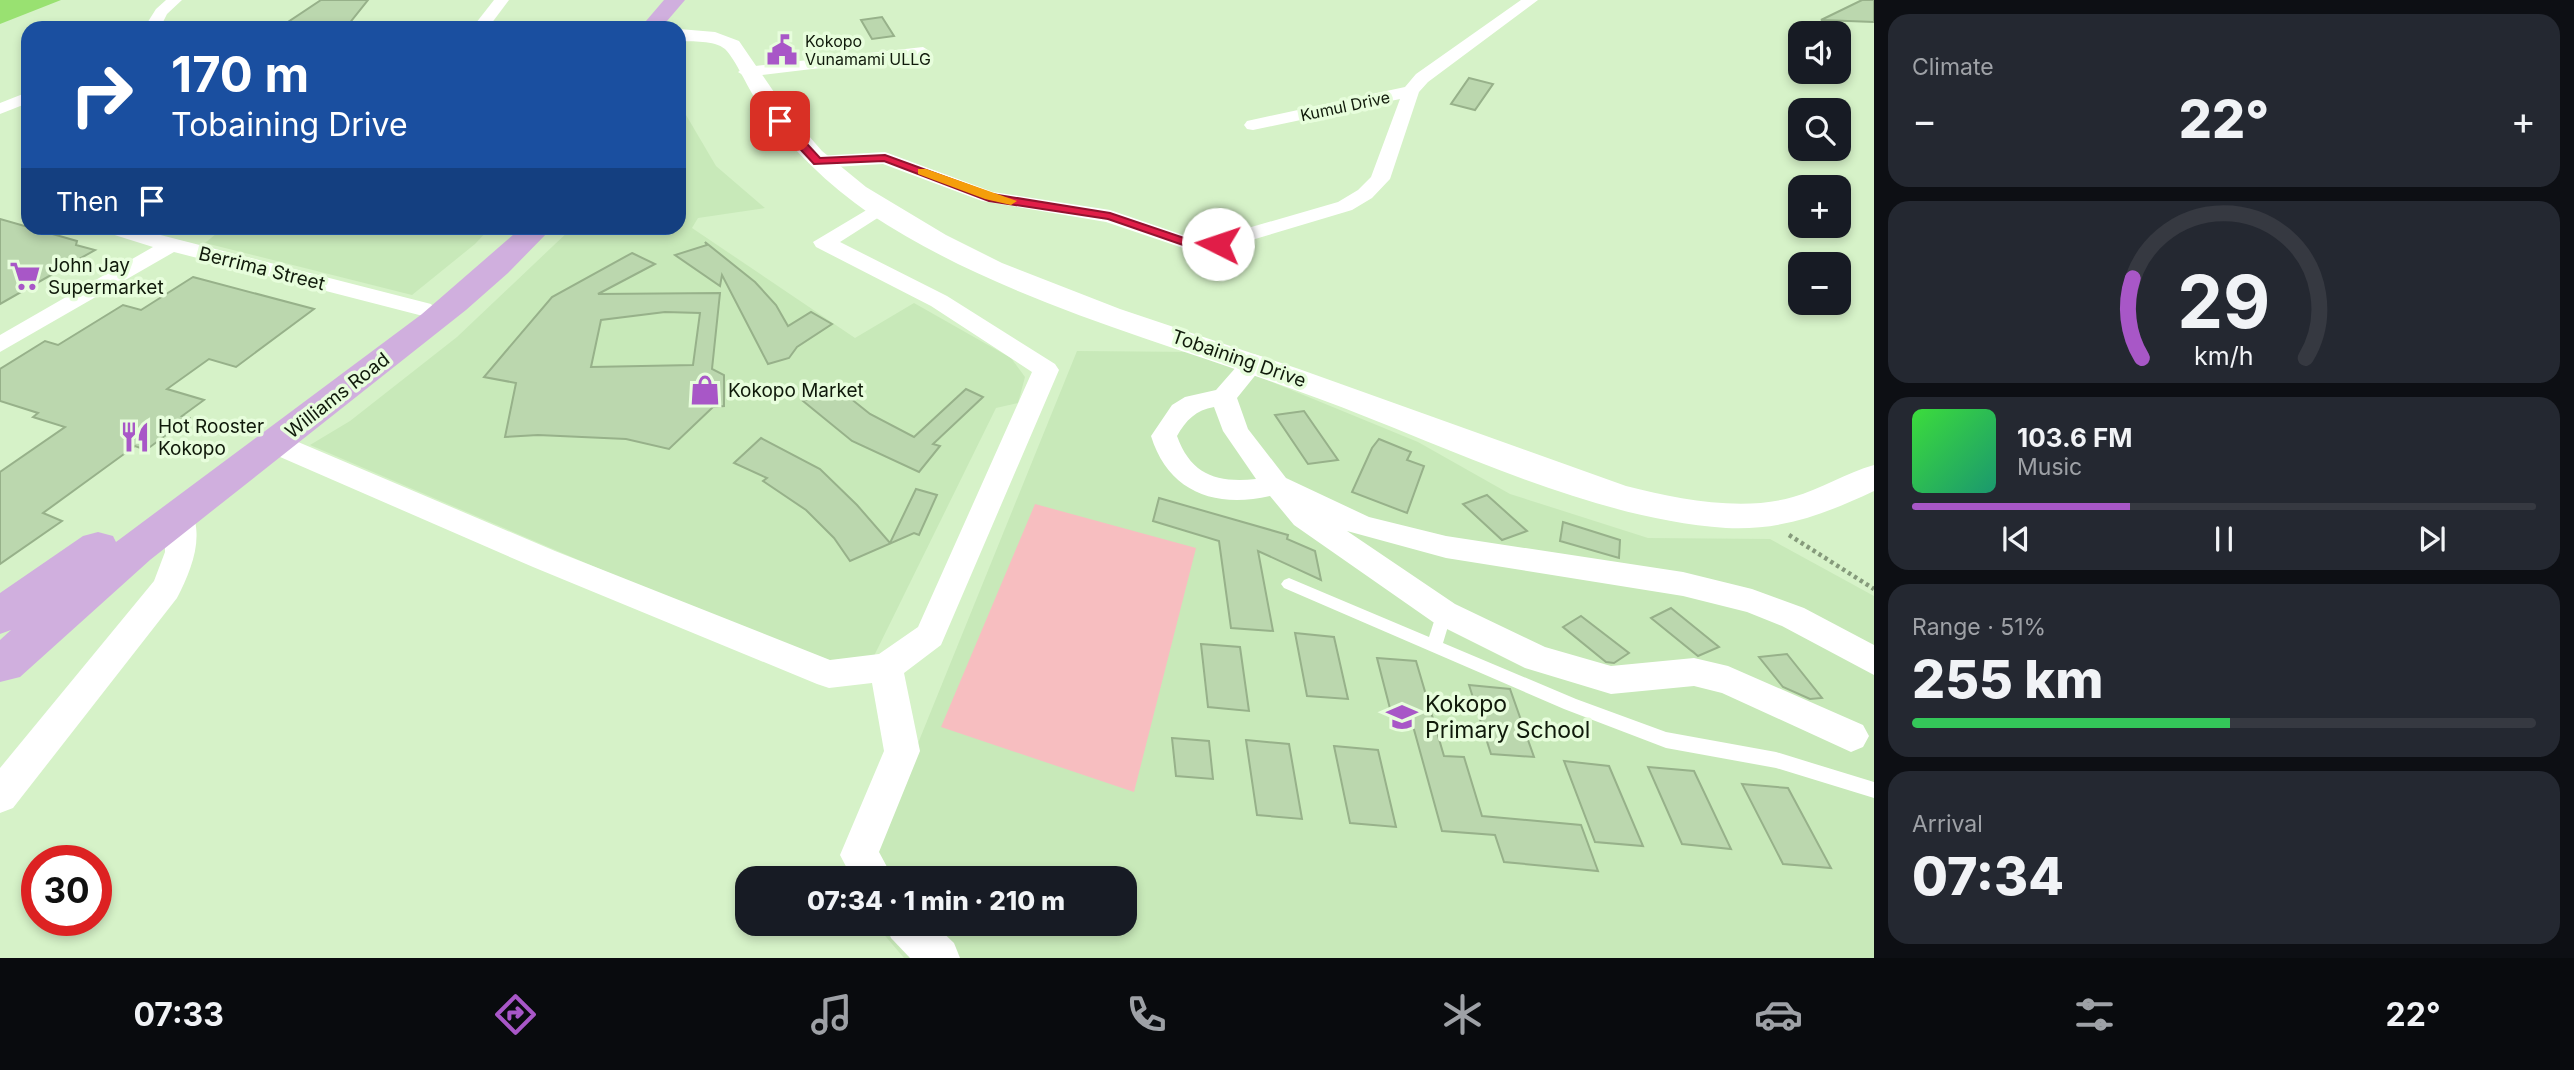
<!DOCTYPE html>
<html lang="en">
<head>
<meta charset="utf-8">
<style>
  body { margin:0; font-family:Inter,sans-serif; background:#242831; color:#f1f3f6; height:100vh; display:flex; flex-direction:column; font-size:26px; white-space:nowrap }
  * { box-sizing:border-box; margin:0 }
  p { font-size:23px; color:#9ea1a6 }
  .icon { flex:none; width:38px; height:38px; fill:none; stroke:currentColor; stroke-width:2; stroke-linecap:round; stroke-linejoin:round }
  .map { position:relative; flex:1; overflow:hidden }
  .drawer { display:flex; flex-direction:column; gap:14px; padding:14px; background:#0d0f14; width:700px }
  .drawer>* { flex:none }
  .banner { position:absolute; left:21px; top:21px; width:665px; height:214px; border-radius:21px; box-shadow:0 4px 10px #0003; background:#1a4fa0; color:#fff; overflow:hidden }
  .tools { position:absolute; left:1788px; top:21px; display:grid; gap:14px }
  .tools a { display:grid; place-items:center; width:63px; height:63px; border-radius:14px; background:#171b24; box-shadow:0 4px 10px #0003; font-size:35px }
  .speed { position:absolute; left:21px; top:845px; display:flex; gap:14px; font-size:35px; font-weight:700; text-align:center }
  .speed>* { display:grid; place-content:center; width:91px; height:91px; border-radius:50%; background:#171b24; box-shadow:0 4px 10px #0003; line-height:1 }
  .speed .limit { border:10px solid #d22; background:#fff; color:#111 }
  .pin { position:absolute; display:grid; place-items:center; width:60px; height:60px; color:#fff; margin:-30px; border-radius:14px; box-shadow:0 4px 10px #0006 }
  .me { position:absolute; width:77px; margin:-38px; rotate:274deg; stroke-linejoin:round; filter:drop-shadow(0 0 5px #0008) }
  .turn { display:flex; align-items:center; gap:24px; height:147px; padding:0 35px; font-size:32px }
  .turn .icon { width:91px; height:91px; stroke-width:2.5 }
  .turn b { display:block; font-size:49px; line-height:60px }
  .then { display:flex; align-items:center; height:66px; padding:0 35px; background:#0003; gap:14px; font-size:26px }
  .big { font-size:52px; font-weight:800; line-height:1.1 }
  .drawer .widget { flex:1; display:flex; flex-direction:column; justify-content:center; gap:10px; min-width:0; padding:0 24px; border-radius:21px; background:#242831 }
  .drawer .dial { align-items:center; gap:0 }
  .dial svg { height:182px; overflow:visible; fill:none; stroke:#363941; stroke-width:7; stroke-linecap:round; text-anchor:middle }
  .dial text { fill:#f1f3f6; stroke:none }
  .song { display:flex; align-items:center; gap:21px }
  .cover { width:84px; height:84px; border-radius:10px; background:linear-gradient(135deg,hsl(120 70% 55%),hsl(160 70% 35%)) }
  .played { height:7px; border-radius:4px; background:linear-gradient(90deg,#a857c7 35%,#363941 35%) }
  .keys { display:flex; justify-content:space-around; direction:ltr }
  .heat { display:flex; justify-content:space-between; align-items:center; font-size:38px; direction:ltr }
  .charge { height:10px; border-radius:5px; background:linear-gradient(90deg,#34c759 51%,#363941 0) }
  .trip { position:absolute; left:735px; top:866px; width:402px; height:70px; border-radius:21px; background:#171b24; box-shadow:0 4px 10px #0003; font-weight:800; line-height:70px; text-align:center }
  .dock { display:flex; height:112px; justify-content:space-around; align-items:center; background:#090b0e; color:#9ea1a6 }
  .dock .icon { width:49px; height:49px }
  .dock .selected { color:#a857c7 }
  .dock b { font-size:32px; color:#f1f3f6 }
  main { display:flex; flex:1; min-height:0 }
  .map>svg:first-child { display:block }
  .built { fill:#c8e9b9 }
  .green { fill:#f7bec0 }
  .water { fill:#99e171 }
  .building { fill:#bbd7ae; stroke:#97b18a; stroke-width:2; fill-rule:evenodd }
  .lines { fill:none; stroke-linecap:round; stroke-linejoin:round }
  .path { stroke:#859a7b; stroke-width:4.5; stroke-dasharray:3.5 3.5; stroke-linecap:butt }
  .service { fill:#fff; fill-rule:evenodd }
  .minor { fill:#fff; fill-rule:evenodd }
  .tertiary { fill:#fff; fill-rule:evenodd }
  .primary { fill:#d0afde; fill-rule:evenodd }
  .route { fill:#e11d48; stroke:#92132f; stroke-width:2 }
  .slow { fill:#f59e0b }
  .labels { text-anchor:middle; stroke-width:7; stroke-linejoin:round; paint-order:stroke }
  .far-poi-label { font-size:16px; fill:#101a0b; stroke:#e7fddc; text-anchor:start }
  .far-street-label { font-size:16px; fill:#101a0b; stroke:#e7fddc }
  .poi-label { font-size:19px; fill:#101a0b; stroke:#e7fddc; text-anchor:start }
  .street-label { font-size:19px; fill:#101a0b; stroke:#e7fddc }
  .near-poi-label { font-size:23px; fill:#101a0b; stroke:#e7fddc; text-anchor:start }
</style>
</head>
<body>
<main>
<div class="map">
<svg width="1874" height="958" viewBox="0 0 1874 958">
  <rect width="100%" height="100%" fill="#d6f2c8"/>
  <!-- built -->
  <g class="built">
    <path d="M679 115H686L716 166 765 208 698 218 692 228 855 338 914 303 1011 358 1025 377 1018 403 996 408 872 660 829 662 705 614 310 445 350 421 457 337 572 228H679Z"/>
    <path d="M223 228H490L475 244 412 295 205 243Z"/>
    <path d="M1077 351 1199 352 1418 442 1510 494 1648 538 1770 539 1874 596V958H904L875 924H1125V878H869L880 837Z"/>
  </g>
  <!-- green -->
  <path class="green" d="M1035 504 1196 548 1134 792 941 727Z"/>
  <!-- water -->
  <path class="water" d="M0 0H61L0 24Z"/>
  <!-- building -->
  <g class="building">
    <path d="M321 0H368L348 25 282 26Z"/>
    <path d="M1862 0H1874V22L1821 20Z"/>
    <path d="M882 17 894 36 872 39 861 20Z"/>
    <path d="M1469 78 1493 84 1475 110 1451 104Z"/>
    <path d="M0 219 77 241 76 245 95 250 0 304Z"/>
    <path d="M705 242 755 282 776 305 788 326 811 312 832 324 797 347 789 358 768 364 722 275 720 286 675 255 707 245Z"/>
    <path d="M632 253 655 264 598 294 720 293 712 369 724 375V406L713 407 669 449 626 439 538 435 505 437 516 383 484 377 552 297ZM665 312 700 313 693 365 591 367 601 320Z"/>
    <path d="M193 277 314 309 236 367 209 359 167 389 204 400 182 416 189 418 146 450 135 446 43 513 62 521 0 564V472L65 427 33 417 38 413 0 401V369L45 341 58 345 123 305 141 310Z"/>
    <path d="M835 386 870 414 914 437 966 389 983 397 933 444 940 446 919 472 852 441 803 401Z"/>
    <path d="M1304 411 1338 460 1308 464 1275 415Z"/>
    <path d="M761 438 820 469 857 505 890 543 916 489 937 495 919 535 914 533 850 561 834 538 806 510 763 481 767 478 734 463Z"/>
    <path d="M1379 439 1411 452 1407 460 1424 466 1407 513 1352 492 1372 448Z"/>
    <path d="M1487 495 1527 531 1502 540 1463 504Z"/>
    <path d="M1159 498 1288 535 1287 539 1315 551 1321 580 1258 551 1273 631 1231 628 1219 541 1153 521Z"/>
    <path d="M1563 522 1620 540 1619 558 1560 541Z"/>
    <path d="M1671 608 1719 647 1698 656 1651 618Z"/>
    <path d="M1581 616 1629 653 1614 663 1606 662 1563 627Z"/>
    <path d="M1295 633 1334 637 1348 699 1307 696Z"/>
    <path d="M1201 644 1240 647 1249 711 1208 707Z"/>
    <path d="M1787 654 1822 698 1810 699 1783 687 1759 657Z"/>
    <path d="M1377 658 1416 661 1444 756 1464 757 1482 816 1581 825 1598 871 1504 862 1495 835 1442 831 1413 726 1394 724Z"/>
    <path d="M1469 685 1510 689 1534 757 1491 754Z"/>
    <path d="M1172 738 1209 741 1213 779 1176 776Z"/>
    <path d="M1246 740 1289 744 1302 819 1257 815Z"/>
    <path d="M1334 746 1378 750 1396 827 1350 823Z"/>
    <path d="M1564 761 1609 766 1643 846 1595 842Z"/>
    <path d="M1648 767 1694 771 1731 849 1682 844Z"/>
    <path d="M1742 784 1788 788 1831 868 1783 864Z"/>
  </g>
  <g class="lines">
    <!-- path -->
    <path class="path" d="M1789 535 1874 589"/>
    <!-- service -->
    <path class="service" d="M1289 578 1429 637 1438 609 1444 607 1450 609 1452 613 1443 643 1576 699 1666 732 1776 752 1874 782V798L1776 768 1666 748 1564 709 1284 588 1281 584 1284 580Z"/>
    <!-- minor -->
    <g class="minor">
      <path d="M166 0H182L167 14 160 28H144L156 9Z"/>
      <path d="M494 0H509L488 28H472Z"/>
      <path d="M1521 0H1538L1428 82 1419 92 1390 179 1372 198 1352 210 1218 250 1183 248 1106 222 982 201 883 164 818 168 808 162 818 156 885 152 993 192 1110 210 1186 236 1217 237 1338 202 1358 190 1371 177 1400 99 1253 130 1247 129 1244 125 1247 121 1405 87 1416 74Z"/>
      <path d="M923 47 931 52 929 55 746 77 738 72 746 67Z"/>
      <path d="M28 92V103L0 114V103Z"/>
      <path d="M880 202 887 204 890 208 887 212 840 242 947 296 1055 364 1059 370 941 645 904 673 920 751 879 852 893 878H852L840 855 884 751 872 683 829 688 817 684 533 567 264 450 260 443 264 436 274 434 284 436 555 551 830 660 879 654 918 627 1032 372 931 306 816 247 813 242Z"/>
      <path d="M102 228H133L431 304 435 309 431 314 423 316 174 252 0 352V335L153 247 105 232Z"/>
      <path d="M1254 354 1263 357 1266 362 1237 398 1248 429 1286 478 1369 517 1446 536 1683 572 1752 589 1804 608 1874 645V675L1782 626 1747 612 1683 596 1446 558 1347 531 1455 604 1545 647 1611 666 1694 658 1728 666 1863 725 1869 736 1863 747 1851 752 1722 693 1694 686 1611 694 1525 668 1433 622 1294 525 1270 496C1214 509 1168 491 1151 436L1172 405 1185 397 1216 390 1245 357ZM1214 407 1223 431 1256 479C1217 483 1191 475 1177 436 1186 420 1196 410 1214 407Z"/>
      <path d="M179 502 189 506C206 535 191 571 177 598L13 808 0 813V768L154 581 165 552V513L169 506Z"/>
      <path d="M885 924H934L954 943 960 958H910L891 938Z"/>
    </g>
    <!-- tertiary -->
    <path class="tertiary" d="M679 29 715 32 739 41 787 111 822 151 866 187 946 235 1002 263 1120 309 1299 369 1626 486C1677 499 1742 512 1793 497 1821 489 1846 473 1874 465V491C1825 514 1781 531 1726 528 1587 518 1448 446 1317 398 1168 342 1005 303 870 214 825 183 788 146 757 101 747 87 736 60 725 49 714 40 692 42 679 41Z"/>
    <!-- primary -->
    <g class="primary">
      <path d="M664 0H685L661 28H640Z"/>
      <path d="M521 228H552L508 273 466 310 150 560 20 677 0 682V640L11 630 0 634V593L83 536 98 532 113 536 116 542 422 314Z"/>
    </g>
  </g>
  <!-- route -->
  <path class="route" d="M776 119H784L820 158 885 155 992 194 1110 213 1184 238 1218 241 1224 244 1218 248 1183 245 1108 219 989 201 884 161 814 164 776 123Z"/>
  <!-- slow -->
  <path class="slow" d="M918 169H926L1017 201 1011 205 985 199 918 174Z"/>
  <!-- icons -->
  <defs>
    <g id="civic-bare" transform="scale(2.415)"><path d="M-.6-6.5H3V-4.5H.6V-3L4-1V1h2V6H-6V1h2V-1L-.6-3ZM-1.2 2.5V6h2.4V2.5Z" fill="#a857c7" stroke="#e7fddc" stroke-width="2.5" paint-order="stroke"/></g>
    <g id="supermarket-bare" transform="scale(2.415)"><path d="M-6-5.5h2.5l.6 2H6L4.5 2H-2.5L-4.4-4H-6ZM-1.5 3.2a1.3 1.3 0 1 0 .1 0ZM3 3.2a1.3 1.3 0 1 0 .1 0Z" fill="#a857c7" stroke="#e7fddc" stroke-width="2.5" paint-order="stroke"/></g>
    <g id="shop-bare" transform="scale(2.415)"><path d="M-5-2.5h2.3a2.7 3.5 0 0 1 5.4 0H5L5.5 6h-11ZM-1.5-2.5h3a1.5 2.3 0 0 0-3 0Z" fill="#a857c7" stroke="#e7fddc" stroke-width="2.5" paint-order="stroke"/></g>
    <g id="restaurant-bare" transform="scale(2.415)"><path d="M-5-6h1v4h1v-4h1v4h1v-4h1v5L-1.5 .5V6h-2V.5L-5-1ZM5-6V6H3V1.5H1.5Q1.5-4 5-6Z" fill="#a857c7" stroke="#e7fddc" stroke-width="2.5" paint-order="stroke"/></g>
    <g id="school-bare" transform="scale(2.415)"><path d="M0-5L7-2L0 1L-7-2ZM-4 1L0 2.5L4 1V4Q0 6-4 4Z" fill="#a857c7" stroke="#e7fddc" stroke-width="2.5" paint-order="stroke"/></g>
  </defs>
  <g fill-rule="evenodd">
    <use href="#civic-bare" x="782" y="50"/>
    <use href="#supermarket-bare" x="25" y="276"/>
    <use href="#shop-bare" x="705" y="390"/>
    <use href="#restaurant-bare" x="135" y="437"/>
    <use href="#school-bare" x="1402" y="717"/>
  </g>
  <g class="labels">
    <!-- far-poi labels -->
    <g class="far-poi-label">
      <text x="805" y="47">Kokopo<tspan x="805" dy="18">Vunamami ULLG</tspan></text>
    </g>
    <!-- far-street labels -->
    <g class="far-street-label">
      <text transform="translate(1345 106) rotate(-12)" y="6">Kumul Drive</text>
    </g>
    <!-- poi labels -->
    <g class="poi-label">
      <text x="48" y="272">John Jay<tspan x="48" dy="22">Supermarket</tspan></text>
      <text x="728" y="397">Kokopo Market</text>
      <text x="158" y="433">Hot Rooster<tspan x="158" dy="22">Kokopo</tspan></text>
    </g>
    <!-- street labels -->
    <g class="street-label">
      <text transform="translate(262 268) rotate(14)" y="7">Berrima Street</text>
      <text transform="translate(1239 358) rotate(19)" y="7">Tobaining Drive</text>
      <text transform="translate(337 395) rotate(-38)" y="7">Williams Road</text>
    </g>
    <!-- near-poi labels -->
    <g class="near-poi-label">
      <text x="1425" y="712">Kokopo<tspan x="1425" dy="26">Primary School</tspan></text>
    </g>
  </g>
</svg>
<div class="tools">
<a><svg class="icon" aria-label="sound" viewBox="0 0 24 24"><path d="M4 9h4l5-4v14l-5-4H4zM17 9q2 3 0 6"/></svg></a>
<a><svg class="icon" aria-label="search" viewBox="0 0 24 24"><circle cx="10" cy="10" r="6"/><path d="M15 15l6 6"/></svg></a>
<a>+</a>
<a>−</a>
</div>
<div class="speed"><div class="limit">30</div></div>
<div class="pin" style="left:780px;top:121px;background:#d93025"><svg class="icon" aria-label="arrive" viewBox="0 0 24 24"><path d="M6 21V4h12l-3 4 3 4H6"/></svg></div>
<svg class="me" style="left:1218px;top:244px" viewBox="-20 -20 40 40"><circle r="19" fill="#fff"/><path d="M0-13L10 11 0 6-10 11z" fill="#e11d48"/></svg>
<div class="trip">07:34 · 1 min · 210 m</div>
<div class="banner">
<div class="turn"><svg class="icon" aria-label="right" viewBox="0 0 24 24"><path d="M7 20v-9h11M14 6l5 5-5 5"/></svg><div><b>170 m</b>Tobaining Drive</div></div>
<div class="then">Then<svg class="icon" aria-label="arrive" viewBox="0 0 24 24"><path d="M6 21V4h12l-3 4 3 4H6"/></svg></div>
</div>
</div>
<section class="drawer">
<div class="widget"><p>Climate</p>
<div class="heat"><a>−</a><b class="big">22°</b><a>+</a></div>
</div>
<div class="widget dial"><svg viewBox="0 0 100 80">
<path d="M14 69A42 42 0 1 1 86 69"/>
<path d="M14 69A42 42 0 0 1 10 34" stroke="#a857c7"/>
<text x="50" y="56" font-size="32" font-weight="700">29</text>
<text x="50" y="72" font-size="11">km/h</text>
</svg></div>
<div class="widget">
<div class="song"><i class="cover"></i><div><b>103.6 FM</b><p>Music</p></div></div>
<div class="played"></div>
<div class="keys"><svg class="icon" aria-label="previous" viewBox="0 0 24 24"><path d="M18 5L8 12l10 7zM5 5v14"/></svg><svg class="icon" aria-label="pause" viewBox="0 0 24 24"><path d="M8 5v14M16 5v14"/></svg><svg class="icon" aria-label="next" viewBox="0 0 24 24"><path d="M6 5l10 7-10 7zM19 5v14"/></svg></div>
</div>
<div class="widget"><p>Range · 51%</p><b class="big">255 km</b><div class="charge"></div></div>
<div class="widget"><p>Arrival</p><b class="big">07:34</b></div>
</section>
</main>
<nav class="dock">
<b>07:33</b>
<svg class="icon selected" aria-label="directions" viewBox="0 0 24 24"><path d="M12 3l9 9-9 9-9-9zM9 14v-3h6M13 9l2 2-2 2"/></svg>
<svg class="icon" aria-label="music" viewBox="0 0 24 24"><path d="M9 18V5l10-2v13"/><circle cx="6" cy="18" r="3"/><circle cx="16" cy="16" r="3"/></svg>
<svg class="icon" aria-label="phone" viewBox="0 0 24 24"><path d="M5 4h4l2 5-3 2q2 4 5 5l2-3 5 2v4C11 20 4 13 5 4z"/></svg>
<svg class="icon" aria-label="climate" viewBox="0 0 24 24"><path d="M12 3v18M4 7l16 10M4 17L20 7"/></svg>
<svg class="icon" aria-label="car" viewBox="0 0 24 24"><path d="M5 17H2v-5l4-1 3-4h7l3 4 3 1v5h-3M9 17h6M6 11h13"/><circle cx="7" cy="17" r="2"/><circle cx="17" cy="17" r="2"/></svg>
<svg class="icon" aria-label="filters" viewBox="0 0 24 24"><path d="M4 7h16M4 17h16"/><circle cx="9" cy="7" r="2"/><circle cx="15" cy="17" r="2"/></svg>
<b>22°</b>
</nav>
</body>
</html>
